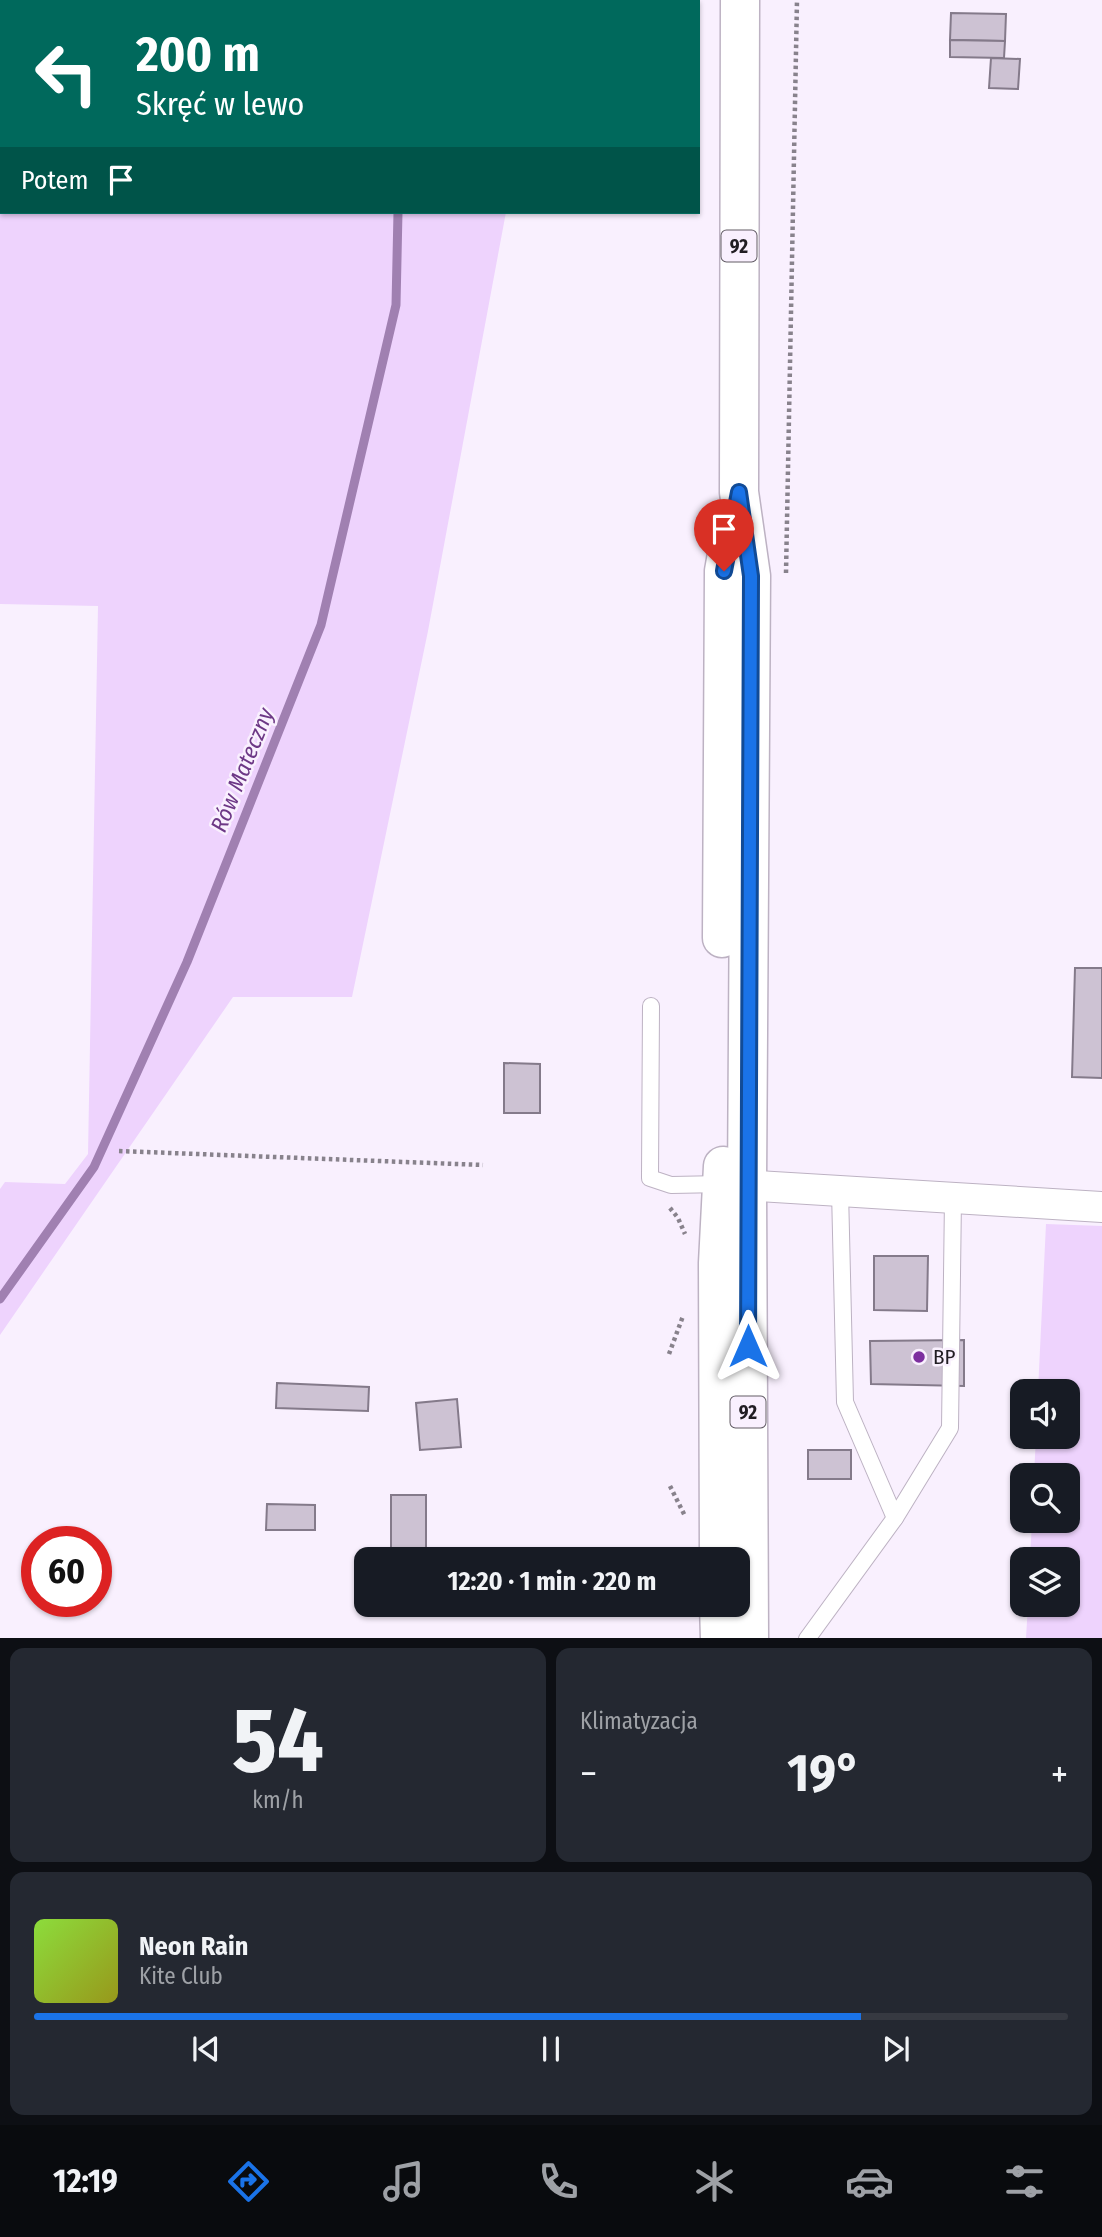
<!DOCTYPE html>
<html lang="pl">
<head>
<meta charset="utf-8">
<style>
  body { margin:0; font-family:"Fira Sans Condensed",sans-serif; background:#242831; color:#f1f3f6; height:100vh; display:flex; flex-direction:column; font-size:26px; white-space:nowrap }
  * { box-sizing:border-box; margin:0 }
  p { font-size:23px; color:#9ea1a6 }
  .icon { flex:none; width:38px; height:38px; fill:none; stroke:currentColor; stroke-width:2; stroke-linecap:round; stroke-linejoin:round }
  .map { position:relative; height:1638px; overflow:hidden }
  .side { display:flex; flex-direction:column; gap:10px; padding:10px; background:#0d0f14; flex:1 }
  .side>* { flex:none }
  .hud { position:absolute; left:0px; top:0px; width:700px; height:214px; box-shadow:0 2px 5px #0004; background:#00695c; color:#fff; overflow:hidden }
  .fabs { position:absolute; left:1010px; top:1379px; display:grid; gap:14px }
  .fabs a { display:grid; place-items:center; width:70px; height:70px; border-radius:14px; background:#171b24; box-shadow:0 2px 5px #0004; font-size:35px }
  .speed { position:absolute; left:21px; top:1526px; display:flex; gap:14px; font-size:35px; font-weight:700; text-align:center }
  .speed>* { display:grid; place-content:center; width:91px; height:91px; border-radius:50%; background:#171b24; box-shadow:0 2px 5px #0004; line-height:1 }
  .speed .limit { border:10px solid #d22; background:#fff; color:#111 }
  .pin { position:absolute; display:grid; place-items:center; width:60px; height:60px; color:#fff; margin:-72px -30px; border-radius:50% 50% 50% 0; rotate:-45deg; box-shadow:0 0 7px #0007 }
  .pin .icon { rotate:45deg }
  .me { position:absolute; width:77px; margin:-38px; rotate:0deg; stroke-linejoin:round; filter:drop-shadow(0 0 5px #0008) }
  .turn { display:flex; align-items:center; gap:24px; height:147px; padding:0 21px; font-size:32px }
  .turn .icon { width:91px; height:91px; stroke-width:2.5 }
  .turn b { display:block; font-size:49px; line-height:60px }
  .then { display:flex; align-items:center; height:66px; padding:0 21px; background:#0003; gap:14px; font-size:26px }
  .big { font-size:52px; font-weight:700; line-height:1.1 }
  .side .widget { flex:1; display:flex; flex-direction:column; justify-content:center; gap:10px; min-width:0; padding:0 24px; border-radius:14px; background:#242831 }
  .side .dial { align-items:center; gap:0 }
  .dial b { font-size:91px; line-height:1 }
  .song { display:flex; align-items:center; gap:21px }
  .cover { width:84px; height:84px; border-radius:10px; background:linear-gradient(135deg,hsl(90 70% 55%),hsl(60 70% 35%)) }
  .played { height:7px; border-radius:4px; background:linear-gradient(90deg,#1a73e8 80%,#363941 80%) }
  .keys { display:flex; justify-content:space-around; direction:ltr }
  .heat { display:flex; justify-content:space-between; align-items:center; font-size:38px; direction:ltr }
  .side .tiles { flex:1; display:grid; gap:10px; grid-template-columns:1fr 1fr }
  .widget:last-child { grid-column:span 2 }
  .trip { position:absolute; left:354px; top:1547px; width:396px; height:70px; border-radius:14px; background:#171b24; box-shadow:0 2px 5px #0004; font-weight:700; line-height:70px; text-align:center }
  .tab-bar { display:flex; height:112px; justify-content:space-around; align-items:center; background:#090b0e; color:#9ea1a6 }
  .tab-bar .icon { width:49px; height:49px }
  .tab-bar .selected { color:#1a73e8 }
  .tab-bar b { font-size:32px; color:#f1f3f6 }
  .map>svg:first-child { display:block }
  .green { fill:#eed3fd }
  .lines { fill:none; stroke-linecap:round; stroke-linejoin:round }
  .stream { stroke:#a080b1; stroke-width:9 }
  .building { fill:#cdc2d3; stroke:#847a8a; stroke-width:2 }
  .service-casing { stroke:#bdb2c3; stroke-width:18 }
  .minor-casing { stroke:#bdb2c3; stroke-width:32 }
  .primary-casing { stroke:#bdb2c3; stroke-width:41 }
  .path { stroke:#88828c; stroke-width:4.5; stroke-dasharray:3.5 3.5; stroke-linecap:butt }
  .service { stroke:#fff; stroke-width:16 }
  .minor { stroke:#fff; stroke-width:30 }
  .primary { stroke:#fff; stroke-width:38 }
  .route-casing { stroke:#114b97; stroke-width:18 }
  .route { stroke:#1a73e8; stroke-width:12 }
  .poi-dot { fill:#7d2f9f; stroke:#f9f0fe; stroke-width:2.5 }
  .labels { text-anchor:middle; stroke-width:5; stroke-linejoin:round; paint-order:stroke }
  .shield { fill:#f9f0fe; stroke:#625c65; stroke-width:2 }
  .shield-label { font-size:19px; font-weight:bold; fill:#211d23 }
  .poi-label { font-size:21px; fill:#211d23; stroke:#f9f0fe; text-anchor:start }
  .water-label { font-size:23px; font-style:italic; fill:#6d3886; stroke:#f9f0fe }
</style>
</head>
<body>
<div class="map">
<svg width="1102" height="1639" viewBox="0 0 1102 1639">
  <rect width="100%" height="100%" fill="#f9f0fe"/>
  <!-- green -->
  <g class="green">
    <path d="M314 0H536L535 2Z"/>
    <path d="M0 145 2 212H506L428 631 352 997H233L0 1335V1189L5 1182 65 1184 88 1154 98 606 0 604Z"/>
    <path d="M1046 1224 1102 1226V1638H1026L1028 1605H1068V1559H1030L1032 1521H1068V1475H1034L1036 1437H1068V1391H1038Z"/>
  </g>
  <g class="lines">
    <!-- stream -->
    <g class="stream">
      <path d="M404 2V0"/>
      <path d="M0 1299 94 1167 187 962 321 625 396 305 398 212"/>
    </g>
  </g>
  <!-- building -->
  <g class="building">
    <path d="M951 13 1006 14 1005 41 950 40Z"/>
    <path d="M950 40 1005 41 1004 58 950 57Z"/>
    <path d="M991 58 1020 59 1018 89 989 88Z"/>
    <path d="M1075 968H1102V1078L1072 1077Z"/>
    <path d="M504 1063 540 1064V1113H504Z"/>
    <path d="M874 1256H928L927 1311 874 1310Z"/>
    <path d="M964 1340V1386L871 1384 870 1341Z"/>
    <path d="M277 1383 369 1387 368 1411 276 1408Z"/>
    <path d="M457 1399 461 1447 420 1450 416 1403Z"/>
    <rect x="808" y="1450" width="43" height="29"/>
    <rect x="391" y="1495" width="35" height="54"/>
    <path d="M267 1504 315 1505V1530H266Z"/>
  </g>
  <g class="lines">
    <!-- service casing -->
    <g class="service-casing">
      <g id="service">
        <path d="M651 1006 650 1178 671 1185 723 1184"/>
        <path d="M840 1191 845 1402 895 1518"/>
        <path d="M807 1639 895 1518 950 1428 953 1198"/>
      </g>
    </g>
    <!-- minor casing -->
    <g class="minor-casing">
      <path id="minor" d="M725 1184 1102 1207"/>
    </g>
    <!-- primary casing -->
    <g class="primary-casing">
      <g id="primary">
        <path d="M740 0 739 492 751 576 747 1185 749 1639"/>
        <path d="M722 938 724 571 729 543"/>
        <path d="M719 1559 718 1263 723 1166"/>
        <path d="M719 1605 720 1639"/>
      </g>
    </g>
    <!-- path -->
    <g class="path">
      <path d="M786 573 797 0"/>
      <path d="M119 1151 483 1165"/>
      <path d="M670 1208 678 1218 685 1234"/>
      <path d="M669 1354 683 1316"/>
      <path d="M670 1486 685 1516"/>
    </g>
    <!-- service -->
    <use href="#service" class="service"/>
    <!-- minor -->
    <use href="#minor" class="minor"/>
    <!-- primary -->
    <use href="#primary" class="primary"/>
  </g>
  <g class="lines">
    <!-- route casing -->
    <g class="route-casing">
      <path id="route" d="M724 571 739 492 751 576 748 1346"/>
    </g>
    <!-- route -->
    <use href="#route" class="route"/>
  </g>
  <!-- markers -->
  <circle class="poi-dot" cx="919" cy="1357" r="7"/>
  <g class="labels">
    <!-- shield labels -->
    <g class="shield">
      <rect x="721.5" y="230.5" width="35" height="31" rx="5"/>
      <rect x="730.5" y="1396.5" width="35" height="31" rx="5"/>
    </g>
    <g class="shield-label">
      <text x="739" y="253">92</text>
      <text x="748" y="1419">92</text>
    </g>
    <!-- poi labels -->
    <g class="poi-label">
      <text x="933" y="1364">BP</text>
    </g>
    <!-- water labels -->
    <g class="water-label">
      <text transform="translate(242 770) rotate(-68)" y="8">Rów Mateczny</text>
    </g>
  </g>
</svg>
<div class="fabs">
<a><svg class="icon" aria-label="sound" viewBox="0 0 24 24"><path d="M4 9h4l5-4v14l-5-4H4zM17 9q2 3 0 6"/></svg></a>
<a><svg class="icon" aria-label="search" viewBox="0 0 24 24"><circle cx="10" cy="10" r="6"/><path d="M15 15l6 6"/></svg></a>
<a><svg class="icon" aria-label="layers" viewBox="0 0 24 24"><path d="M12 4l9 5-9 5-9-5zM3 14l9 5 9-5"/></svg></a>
</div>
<div class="speed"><div class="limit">60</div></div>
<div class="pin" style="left:724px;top:571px;background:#d93025"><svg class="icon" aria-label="arrive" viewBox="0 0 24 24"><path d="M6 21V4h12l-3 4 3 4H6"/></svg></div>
<svg class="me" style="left:748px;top:1346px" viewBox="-20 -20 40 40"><path d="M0-17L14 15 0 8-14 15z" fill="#1a73e8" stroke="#fff" stroke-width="4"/></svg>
<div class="trip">12:20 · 1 min · 220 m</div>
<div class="hud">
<div class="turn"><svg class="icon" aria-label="left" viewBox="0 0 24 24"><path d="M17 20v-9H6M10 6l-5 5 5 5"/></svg><div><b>200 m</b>Skręć w lewo</div></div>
<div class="then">Potem<svg class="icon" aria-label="arrive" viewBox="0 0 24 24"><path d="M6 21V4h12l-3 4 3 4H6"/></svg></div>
</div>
</div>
<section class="side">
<div class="tiles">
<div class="widget dial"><b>54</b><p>km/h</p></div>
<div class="widget"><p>Klimatyzacja</p>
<div class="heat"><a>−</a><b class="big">19°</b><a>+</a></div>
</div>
<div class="widget">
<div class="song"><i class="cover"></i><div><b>Neon Rain</b><p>Kite Club</p></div></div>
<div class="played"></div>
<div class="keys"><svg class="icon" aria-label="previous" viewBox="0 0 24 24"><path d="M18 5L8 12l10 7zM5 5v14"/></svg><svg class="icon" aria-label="pause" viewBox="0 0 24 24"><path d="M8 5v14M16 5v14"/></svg><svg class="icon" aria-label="next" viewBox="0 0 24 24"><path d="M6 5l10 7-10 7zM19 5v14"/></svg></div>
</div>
</div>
</section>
<nav class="tab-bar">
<b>12:19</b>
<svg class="icon selected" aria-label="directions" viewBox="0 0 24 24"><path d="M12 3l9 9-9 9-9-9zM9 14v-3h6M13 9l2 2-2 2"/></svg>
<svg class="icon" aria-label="music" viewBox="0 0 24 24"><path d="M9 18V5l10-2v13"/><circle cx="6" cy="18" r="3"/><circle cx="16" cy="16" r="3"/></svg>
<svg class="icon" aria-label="phone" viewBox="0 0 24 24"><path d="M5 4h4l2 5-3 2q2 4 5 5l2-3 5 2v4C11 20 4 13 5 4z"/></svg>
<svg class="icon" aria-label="climate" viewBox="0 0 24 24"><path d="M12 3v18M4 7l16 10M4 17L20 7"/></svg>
<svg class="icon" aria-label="car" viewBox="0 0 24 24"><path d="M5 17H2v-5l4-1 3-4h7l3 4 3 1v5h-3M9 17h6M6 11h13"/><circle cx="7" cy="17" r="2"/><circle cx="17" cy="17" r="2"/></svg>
<svg class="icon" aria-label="filters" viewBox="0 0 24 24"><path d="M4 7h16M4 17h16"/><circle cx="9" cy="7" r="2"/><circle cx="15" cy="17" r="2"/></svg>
</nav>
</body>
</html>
